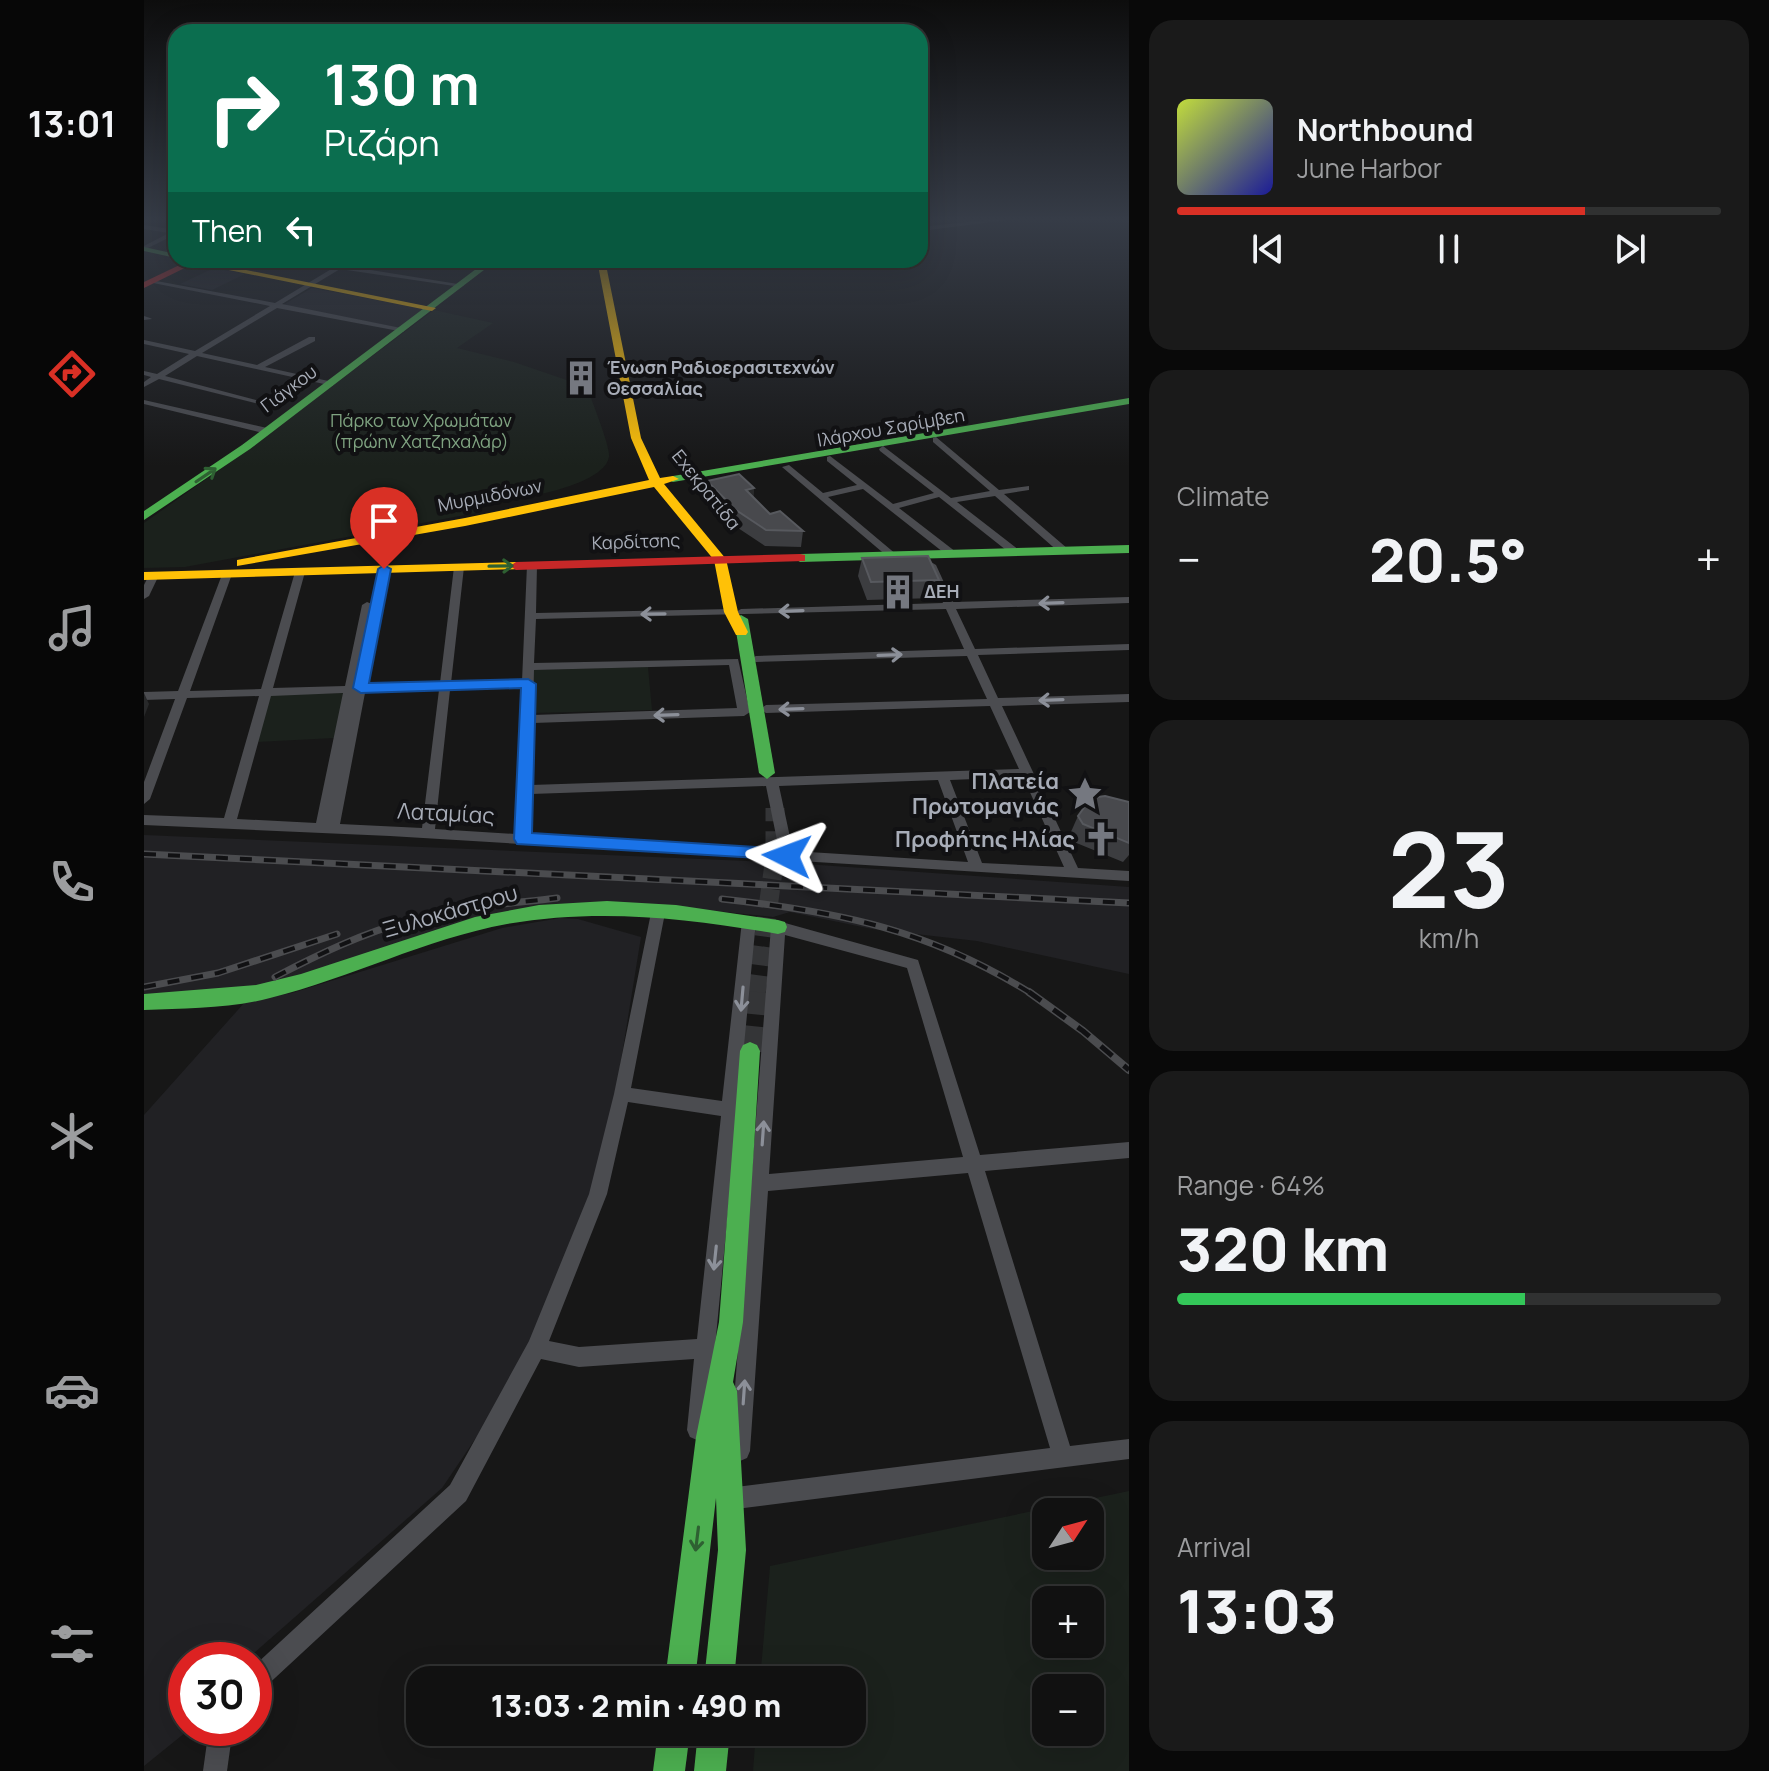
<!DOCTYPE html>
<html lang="en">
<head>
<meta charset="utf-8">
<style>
  body { margin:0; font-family:Manrope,sans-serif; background:#1a1a1a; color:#f1f3f6; height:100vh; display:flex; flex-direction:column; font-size:30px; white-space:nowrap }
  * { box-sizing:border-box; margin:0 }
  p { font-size:26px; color:#9c9d9f }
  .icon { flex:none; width:44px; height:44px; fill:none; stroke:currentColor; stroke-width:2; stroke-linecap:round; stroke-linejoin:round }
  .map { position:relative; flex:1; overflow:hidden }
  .panel { display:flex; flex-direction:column; gap:20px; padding:20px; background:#090909; width:640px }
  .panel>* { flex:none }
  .top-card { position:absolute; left:24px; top:24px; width:760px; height:244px; border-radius:24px; box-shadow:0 8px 32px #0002,0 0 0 2px #303131; background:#0b6e4f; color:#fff; overflow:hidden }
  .needle { width:52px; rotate:54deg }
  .fabs { position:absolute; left:888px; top:1498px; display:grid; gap:16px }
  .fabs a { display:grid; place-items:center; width:72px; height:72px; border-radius:16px; background:#111; box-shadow:0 8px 32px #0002,0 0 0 2px #303131; font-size:40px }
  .speed { position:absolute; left:24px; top:1642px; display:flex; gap:16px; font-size:40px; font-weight:700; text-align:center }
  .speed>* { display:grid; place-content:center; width:104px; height:104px; border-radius:50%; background:#111; box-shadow:0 8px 32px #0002,0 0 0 2px #303131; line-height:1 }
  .speed .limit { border:12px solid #d22; background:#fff; color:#111 }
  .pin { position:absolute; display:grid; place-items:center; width:68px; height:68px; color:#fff; margin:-82px -34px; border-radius:50% 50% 50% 0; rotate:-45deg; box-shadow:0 0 8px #0007 }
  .pin .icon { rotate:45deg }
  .me { position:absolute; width:88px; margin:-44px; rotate:273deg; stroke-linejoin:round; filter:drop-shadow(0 0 6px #0008) }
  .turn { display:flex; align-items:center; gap:28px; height:168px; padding:0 24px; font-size:36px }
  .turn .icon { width:104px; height:104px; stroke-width:2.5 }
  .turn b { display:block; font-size:56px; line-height:68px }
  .then { display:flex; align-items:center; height:76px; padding:0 24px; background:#0003; gap:16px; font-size:30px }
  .big { font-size:60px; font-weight:800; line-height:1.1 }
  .panel .card { flex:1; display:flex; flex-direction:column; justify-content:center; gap:12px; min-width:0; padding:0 28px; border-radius:24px; background:#1a1a1a }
  .panel .dial { align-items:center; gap:0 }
  .dial b { font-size:104px; line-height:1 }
  .song { display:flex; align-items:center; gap:24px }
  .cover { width:96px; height:96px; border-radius:12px; background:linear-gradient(135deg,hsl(70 70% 55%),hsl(240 70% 35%)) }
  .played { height:8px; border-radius:4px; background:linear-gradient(90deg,#d93025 75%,#303131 75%) }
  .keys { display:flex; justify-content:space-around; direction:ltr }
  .heat { display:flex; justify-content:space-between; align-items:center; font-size:44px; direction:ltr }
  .charge { height:12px; border-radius:6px; background:linear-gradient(90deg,#34c759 64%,#303131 0) }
  .trip { position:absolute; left:262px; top:1666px; width:460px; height:80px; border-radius:24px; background:#111; box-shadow:0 8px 32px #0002,0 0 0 2px #303131; font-weight:800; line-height:80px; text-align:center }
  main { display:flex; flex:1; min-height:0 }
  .tabs { display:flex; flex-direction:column; width:144px; justify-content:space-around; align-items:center; background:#070707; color:#9c9d9f }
  .tabs .icon { width:56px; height:56px }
  .tabs .current { color:#d93025 }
  .tabs b { font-size:36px; color:#f1f3f6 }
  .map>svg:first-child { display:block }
  .built { fill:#212124 }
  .green { fill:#1b211c; fill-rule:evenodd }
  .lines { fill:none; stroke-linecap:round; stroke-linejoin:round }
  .secondary-tunnel-far1 { stroke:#343537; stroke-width:19; stroke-dasharray:19 10; stroke-linecap:butt }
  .secondary-tunnel { stroke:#343537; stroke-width:25; stroke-dasharray:25 12; stroke-linecap:butt }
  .street { fill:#4b4c50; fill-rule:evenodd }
  .fast { fill:#4caf50; fill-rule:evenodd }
  .slow { fill:#ffc107; fill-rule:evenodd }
  .jam { fill:#c62828; fill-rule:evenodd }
  .rail-far1-casing { stroke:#4b4c4f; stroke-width:7 }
  .rail-casing { stroke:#4b4c4f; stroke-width:8 }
  .rail-far1 { stroke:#111113; stroke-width:4; stroke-dasharray:12; stroke-linecap:butt }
  .rail { stroke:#111113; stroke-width:5; stroke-dasharray:15; stroke-linecap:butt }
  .wall { fill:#3c3d40 }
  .shaded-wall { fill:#28292a }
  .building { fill:#48494d; stroke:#57595e; stroke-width:2 }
  .oneway { stroke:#2e6032 }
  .oneway2 { stroke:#8c9099 }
  .route { fill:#1a73e8; stroke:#114b97; stroke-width:2 }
  .labels { text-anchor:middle; stroke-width:8; stroke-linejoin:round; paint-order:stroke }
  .far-poi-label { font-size:18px; font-weight:bold; fill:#a8adb8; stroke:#111113; text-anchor:start }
  .far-street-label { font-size:18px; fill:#a8adb8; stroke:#111113 }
  .far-park-label { font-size:18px; fill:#7fa381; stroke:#111113 }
  .poi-label { font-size:22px; font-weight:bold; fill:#a8adb8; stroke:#111113; text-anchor:end }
  .street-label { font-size:22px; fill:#a8adb8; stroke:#111113 }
</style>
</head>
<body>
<main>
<nav class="tabs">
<b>13:01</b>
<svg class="icon current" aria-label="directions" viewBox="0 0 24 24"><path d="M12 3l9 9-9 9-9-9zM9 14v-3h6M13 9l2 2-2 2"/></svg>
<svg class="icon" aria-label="music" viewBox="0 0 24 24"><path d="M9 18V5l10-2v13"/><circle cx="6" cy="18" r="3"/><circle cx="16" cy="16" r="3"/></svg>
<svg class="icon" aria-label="phone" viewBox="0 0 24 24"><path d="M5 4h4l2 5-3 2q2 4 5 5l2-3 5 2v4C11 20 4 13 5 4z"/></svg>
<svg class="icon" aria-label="climate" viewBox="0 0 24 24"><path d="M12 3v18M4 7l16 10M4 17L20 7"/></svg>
<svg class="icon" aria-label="car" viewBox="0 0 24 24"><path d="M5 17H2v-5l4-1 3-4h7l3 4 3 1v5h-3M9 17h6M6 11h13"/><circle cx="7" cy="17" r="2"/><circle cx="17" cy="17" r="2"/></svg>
<svg class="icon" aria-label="filters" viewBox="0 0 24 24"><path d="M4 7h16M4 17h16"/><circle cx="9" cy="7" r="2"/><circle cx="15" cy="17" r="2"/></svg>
</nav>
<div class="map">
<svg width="985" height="1771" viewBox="0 0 985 1771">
  <rect width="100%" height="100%" fill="#171717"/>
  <!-- built -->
  <g class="built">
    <path d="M70 268 101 274 68 290 36 284Z"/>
    <path d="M168 288 280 309 256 328 139 305Z"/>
    <path d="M0 835 647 863 985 887V974L833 941 728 929 646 912 629 917 514 905 421 904 135 981 101 988 0 995Z"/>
    <path d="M416 918 434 919 497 937 470 1104 452 1176 382 1364 298 1488 102 1660H42V1728H47L0 1766V1115L101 1002 148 993 358 928Z"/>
  </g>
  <!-- green -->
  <g class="green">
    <path d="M290 310 349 323 313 348 370 362 443 387C447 399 467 448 465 457 459 489 360 501 331 507L332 513 41 567 0 568V523L96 455Z"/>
    <path d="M504 667 508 710 389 713 390 670Z"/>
    <path d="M200 693 190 738 113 742 125 695Z"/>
    <path d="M985 1491V1771H609L612 1732H708V1680H616L626 1566ZM902 1512H946V1556H902ZM902 1600H946V1644H902ZM902 1688H946V1732H902Z"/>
  </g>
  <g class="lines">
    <!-- secondary-tunnel-far1 -->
    <path class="secondary-tunnel-far1" d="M612 994 631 857V808"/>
    <!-- secondary-tunnel -->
    <path class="secondary-tunnel" d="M606 1051 612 992"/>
    <!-- street -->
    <g class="street">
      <path d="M862 218H879L776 231V227Z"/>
      <path d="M0 225 32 230V234L0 250V246L25 233 0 229Z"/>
      <path d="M145 260 194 265 203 260H210L202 266 320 285 317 287 196 269 138 304 257 328 260 332 133 308 58 353 113 365 165 337H171V341L121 367 189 382V386L53 356 21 376 127 404 123 406 15 379 0 387V382L7 377 0 375V371L13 374 45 354 0 344V340L51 351 126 306 9 283 7 280 131 303 189 268Z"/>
      <path d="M269 260H286L341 269 338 271Z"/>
      <path d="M0 316 6 318 8 319 0 320Z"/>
      <path d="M0 400 123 428 127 431 123 434 0 404Z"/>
      <path d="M792 437 855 490 885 486V490L860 494 924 549V553H916L851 496 813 502 875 550V554H867L795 497 755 508 812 552V556H804L719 489 684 497 753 555 744 557 638 467 645 465 679 493 713 485 683 461V457L686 456 749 504 790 493 736 451 735 449 739 446 807 498 846 491 789 442V438Z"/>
      <path d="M388 562 393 565 392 613 587 609 592 612 597 609 799 603 782 565 787 562 792 565 809 602 985 597V603L812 609 831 649 985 644V650L834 655 854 698 985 694V702L858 706 934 868 985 871V881L246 836 0 825V815L80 818 115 696 43 698 6 799 0 804V782L31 699 0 700V692L34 691 79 572 88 574 46 691 117 689 151 572 156 569 161 572 129 688 201 686 218 605 223 602 228 604 235 569 240 566 245 569 223 685 296 683 310 567 315 564 320 567 307 683 378 681 383 565ZM802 609 820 649 612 656 606 659 612 662 823 656 843 699 622 705 616 709 622 713 846 706 875 769 387 785 389 723 600 716 606 712 594 659 390 663 392 619ZM585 665 593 708 389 715 390 670ZM378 688 372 834 291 829 306 690ZM295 690 278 828 196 824 221 693ZM199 693 172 823 93 819 127 696ZM879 777 920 867 838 863 806 780ZM794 780 824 862 649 851 635 786ZM622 786 635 850 386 835 387 794Z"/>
      <path d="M10 572 15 575 5 596 0 599V585L6 573Z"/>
      <path d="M514 907 519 909 521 913 487 1088 578 1101 598 921 600 917H610L612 921 563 1430 560 1437 553 1440 546 1437 543 1430 550 1359 435 1367 397 1359 322 1501 118 1690 110 1694V1666L306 1485 385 1341 445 1194 470 1094 507 913 509 909ZM484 1102 577 1116 553 1339 435 1347 405 1341 463 1194Z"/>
      <path d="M634 921 774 960 836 1155 985 1142V1158L841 1171 926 1446 985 1439V1459L584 1510 576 1507 573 1499 576 1491 584 1488 906 1448 824 1173 624 1191 606 1451 603 1458 596 1461 589 1458 586 1451 627 927 629 923ZM641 935 763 968 819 1157 625 1174Z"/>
      <path d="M65 1728H89L83 1771H59Z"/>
    </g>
    <!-- fast -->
    <g class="fast">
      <path d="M0 247 32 254V258L0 251Z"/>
      <path d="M344 260H353L106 449 0 520V511L98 445Z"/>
      <path d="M985 398V404L529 482 523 479 529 476Z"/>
      <path d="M985 545V553L656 562 650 558 656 554Z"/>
      <path d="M597 615 604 619 631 773 623 779 615 773 590 619Z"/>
      <path d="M463 901 532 905 634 920 641 922 643 927 641 932 634 934C544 918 454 908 363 924 281 939 207 978 126 998 85 1009 42 1008 0 1010V994L112 985 157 974 331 917 395 905Z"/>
      <path d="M606 1042 613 1045 616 1051 599 1322 589 1382 593 1391 602 1550 590 1680H560L574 1550 572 1498 551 1680H521L552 1437 575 1322 596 1051 599 1045Z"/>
      <path d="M514 1732H546L541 1771H509Z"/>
      <path d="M554 1732H586L582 1771H550Z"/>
    </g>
    <!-- slow -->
    <g class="slow">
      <path d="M35 260H52L292 308 288 311Z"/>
      <path d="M453 260H461L497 438 516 478 529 476 535 479 520 484 582 559 594 612 604 632 602 635H592L580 612 570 560 510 487 321 526 93 566V560L98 559 321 518 505 480 487 438Z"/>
      <path d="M372 562 377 563V569L0 580V572Z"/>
    </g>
    <!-- jam -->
    <g class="jam">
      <path d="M46 260H57L0 288V282Z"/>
      <path d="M656 554 661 555V561L372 570 366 566 372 562Z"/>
    </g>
    <!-- rail-far1 casing -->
    <g class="rail-far1-casing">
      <g id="rail-far1">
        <path d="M0 854 985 903"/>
        <path d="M578 899C697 912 786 930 888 994"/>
        <path d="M131 977C175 954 219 933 267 920 314 907 364 904 413 898"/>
        <path d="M0 987 74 973 193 934"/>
      </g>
    </g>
    <!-- rail casing -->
    <g class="rail-casing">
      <path id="rail" d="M885 992 939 1031 985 1070"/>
    </g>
    <!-- rail-far1 -->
    <use href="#rail-far1" class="rail-far1"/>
    <!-- rail -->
    <use href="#rail" class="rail"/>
  </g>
  <!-- wall -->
  <g class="wall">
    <path d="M563 481 610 488 609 498 626 514 659 531 657 547 621 546 591 526 562 497Z"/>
    <path d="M718 558 795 580 790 598 723 600 714 576Z"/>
    <path d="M985 802V855L979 862 930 842 926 834 934 816Z"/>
  </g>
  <!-- shaded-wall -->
  <g class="shaded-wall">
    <path d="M610 488 609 504 602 490Z"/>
    <path d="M0 693 5 704 0 717Z"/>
  </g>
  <!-- building -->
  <g class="building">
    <path d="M595 474 610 488 602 490 626 514 636 511 659 531 622 530 592 510 563 481Z"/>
    <path d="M784 556 795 580 727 582 718 558Z"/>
    <path d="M961 796 985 802V843L939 824 934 816 947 798Z"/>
  </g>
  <!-- one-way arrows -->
  <defs><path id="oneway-shaft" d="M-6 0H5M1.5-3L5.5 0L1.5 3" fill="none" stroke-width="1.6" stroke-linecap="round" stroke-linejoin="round" transform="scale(2)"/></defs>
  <g class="oneway">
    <use href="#oneway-shaft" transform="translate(62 475) rotate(-34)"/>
    <use href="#oneway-shaft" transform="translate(357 566) rotate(-1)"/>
    <use href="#oneway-shaft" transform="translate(553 1539) rotate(97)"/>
  </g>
  <g class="oneway2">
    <use href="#oneway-shaft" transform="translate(907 603) rotate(178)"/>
    <use href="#oneway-shaft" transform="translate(647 611) rotate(178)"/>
    <use href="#oneway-shaft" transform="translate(509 614) rotate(179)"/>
    <use href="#oneway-shaft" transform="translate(746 655) rotate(-2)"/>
    <use href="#oneway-shaft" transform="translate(907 700) rotate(178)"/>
    <use href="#oneway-shaft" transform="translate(647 709) rotate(178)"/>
    <use href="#oneway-shaft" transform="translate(522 715) rotate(178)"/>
    <use href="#oneway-shaft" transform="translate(598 999) rotate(95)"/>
    <use href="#oneway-shaft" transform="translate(619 1133) rotate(-86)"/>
    <use href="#oneway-shaft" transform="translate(571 1258) rotate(96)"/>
    <use href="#oneway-shaft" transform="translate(600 1392) rotate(-86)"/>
  </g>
  <!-- sky -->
  <linearGradient id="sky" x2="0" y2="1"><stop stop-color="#0d0d0d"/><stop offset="0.47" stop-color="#363c47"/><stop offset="1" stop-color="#363c47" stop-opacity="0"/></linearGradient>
  <rect width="985" height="466" fill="url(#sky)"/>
  <!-- route -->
  <path class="route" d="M240 565 247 569 225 683 384 679 392 684 388 833 643 849 652 856 649 860 373 844 370 839 377 688 217 693 209 688 234 569Z"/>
  <!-- icons -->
  <defs>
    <g id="building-bare" transform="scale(2.76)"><path d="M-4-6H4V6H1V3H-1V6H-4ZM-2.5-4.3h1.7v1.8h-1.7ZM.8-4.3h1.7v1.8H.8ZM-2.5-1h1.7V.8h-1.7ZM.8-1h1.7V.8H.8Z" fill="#757880" stroke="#111113" stroke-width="2.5" paint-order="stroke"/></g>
    <g id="sight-bare" transform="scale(2.76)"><path d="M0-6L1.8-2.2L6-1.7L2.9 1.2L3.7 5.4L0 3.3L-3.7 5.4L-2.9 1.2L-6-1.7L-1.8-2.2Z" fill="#757880" stroke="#111113" stroke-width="2.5" paint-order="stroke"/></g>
    <g id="church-bare" transform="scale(2.76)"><path d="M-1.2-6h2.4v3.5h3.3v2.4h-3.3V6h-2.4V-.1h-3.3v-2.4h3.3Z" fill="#757880" stroke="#111113" stroke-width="2.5" paint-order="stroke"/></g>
  </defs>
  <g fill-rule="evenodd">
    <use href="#building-bare" x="437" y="378"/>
    <use href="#building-bare" x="754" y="592"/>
    <use href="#sight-bare" x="941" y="794"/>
    <use href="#church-bare" x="957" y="839"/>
  </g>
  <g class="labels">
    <!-- far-poi labels -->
    <g class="far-poi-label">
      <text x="463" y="374">Ένωση Ραδιοερασιτεχνών<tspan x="463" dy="21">Θεσσαλίας</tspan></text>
      <text x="780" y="598">ΔΕΗ</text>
    </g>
    <!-- far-street labels -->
    <g class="far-street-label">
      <text transform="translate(145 389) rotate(-37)" y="6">Γιάγκου</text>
      <text transform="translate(747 428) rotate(-10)" y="6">Ιλάρχου Σαρίμβεη</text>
      <text transform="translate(562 490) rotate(51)" y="6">Εχεκρατίδα</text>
      <text transform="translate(346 496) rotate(-11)" y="6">Μυρμιδόνων</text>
      <text transform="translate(492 542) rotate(-2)" y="6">Καρδίτσης</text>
    </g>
    <!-- far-park labels -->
    <g class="far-park-label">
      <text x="277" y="427">Πάρκο των Χρωμάτων<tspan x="277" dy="21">(πρώην Χατζηχαλάρ)</tspan></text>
    </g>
    <!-- poi labels -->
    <g class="poi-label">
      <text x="915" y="789">Πλατεία<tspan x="915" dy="25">Πρωτομαγιάς</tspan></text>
      <text x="931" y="847">Προφήτης Ηλίας</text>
    </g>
    <!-- street labels -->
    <g class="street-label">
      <text transform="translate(302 813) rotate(3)" y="8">Λαταμίας</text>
      <text transform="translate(306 911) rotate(-16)" y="8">Ξυλοκάστρου</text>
    </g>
  </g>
</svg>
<div class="fabs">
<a><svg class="needle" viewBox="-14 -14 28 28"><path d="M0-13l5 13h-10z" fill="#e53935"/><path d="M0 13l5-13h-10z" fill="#9c9d9f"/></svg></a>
<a>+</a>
<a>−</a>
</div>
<div class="speed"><div class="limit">30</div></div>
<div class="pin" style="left:240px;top:569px;background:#d93025"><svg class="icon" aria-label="arrive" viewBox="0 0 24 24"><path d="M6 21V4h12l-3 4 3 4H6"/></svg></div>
<svg class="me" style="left:643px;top:856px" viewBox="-20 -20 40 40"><path d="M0-17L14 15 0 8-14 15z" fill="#1a73e8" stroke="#fff" stroke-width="4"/></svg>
<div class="trip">13:03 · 2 min · 490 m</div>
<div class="top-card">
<div class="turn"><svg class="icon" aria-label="right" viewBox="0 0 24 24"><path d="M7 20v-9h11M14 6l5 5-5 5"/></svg><div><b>130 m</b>Ριζάρη</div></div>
<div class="then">Then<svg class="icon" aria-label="left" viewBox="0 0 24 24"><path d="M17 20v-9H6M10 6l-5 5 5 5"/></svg></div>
</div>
</div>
<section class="panel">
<div class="card">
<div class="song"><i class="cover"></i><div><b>Northbound</b><p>June Harbor</p></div></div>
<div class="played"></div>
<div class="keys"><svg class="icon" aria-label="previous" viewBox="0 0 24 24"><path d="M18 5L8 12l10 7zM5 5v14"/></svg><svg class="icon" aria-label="pause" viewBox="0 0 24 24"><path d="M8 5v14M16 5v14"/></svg><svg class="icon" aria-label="next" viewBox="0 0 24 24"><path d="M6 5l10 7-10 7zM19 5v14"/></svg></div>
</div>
<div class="card"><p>Climate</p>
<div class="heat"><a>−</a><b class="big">20.5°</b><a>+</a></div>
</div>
<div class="card dial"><b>23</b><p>km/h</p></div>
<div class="card"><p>Range · 64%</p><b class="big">320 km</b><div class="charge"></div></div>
<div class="card"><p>Arrival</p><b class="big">13:03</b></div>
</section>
</main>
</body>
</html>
